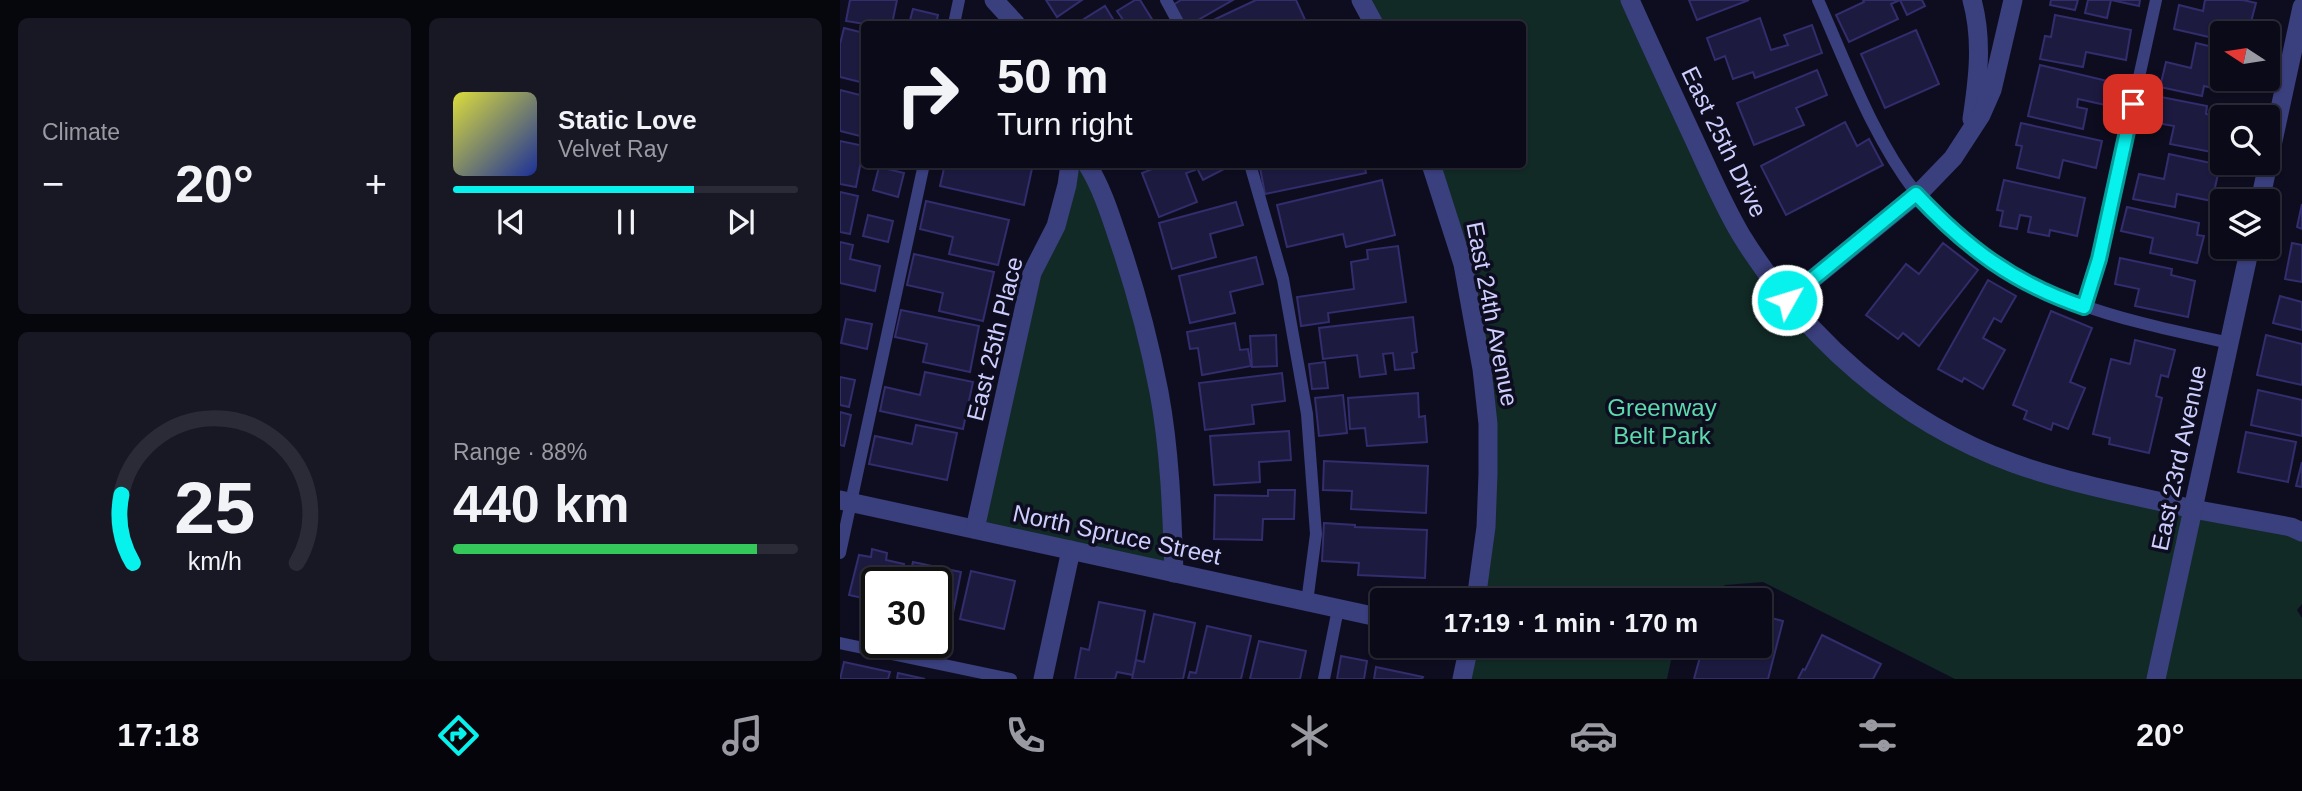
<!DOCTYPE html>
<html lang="en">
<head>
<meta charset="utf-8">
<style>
  body { margin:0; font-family:Helvetica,sans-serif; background:#181825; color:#f1f3f6; height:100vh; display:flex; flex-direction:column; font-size:26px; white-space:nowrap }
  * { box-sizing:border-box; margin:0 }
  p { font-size:23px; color:#999aa2 }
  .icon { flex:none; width:38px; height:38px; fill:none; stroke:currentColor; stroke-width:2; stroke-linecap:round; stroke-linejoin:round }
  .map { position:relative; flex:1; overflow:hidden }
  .panel { display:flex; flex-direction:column; gap:18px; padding:18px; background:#06060d; width:840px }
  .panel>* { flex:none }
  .top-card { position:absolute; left:21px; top:21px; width:665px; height:147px; border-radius:7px; box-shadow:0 2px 5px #0004,0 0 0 2px #2a2b37; background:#0a0a18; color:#f1f3f6; overflow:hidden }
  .needle { width:46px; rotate:282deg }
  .tools { position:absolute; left:1370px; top:21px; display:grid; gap:14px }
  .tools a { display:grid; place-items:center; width:70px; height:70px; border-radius:7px; background:#0a0a18; box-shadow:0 2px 5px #0004,0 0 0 2px #2a2b37; font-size:35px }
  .speed { position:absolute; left:21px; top:567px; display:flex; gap:14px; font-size:35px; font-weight:700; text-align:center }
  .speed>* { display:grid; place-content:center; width:91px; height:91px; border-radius:50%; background:#0a0a18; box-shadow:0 2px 5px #0004,0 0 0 2px #2a2b37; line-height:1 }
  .speed .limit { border:4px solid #111; border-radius:10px; background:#fff; color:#111 }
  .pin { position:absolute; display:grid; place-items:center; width:60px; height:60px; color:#fff; margin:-30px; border-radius:14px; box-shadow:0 4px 10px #0006 }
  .me { position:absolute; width:77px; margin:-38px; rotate:51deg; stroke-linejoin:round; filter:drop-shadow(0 0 5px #0008) }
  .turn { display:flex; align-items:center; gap:24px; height:147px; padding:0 21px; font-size:32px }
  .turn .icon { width:91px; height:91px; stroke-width:2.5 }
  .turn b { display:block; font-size:49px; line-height:60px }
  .big { font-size:52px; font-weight:800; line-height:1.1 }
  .panel .widget { flex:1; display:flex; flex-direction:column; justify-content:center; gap:10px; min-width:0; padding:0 24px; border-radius:10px; background:#181825 }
  .panel .dial { align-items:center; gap:0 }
  .dial svg { height:182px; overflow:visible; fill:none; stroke:#2a2b37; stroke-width:7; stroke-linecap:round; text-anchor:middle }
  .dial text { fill:#f1f3f6; stroke:none }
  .song { display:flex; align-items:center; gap:21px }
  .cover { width:84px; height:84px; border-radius:10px; background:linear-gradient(135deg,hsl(60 70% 55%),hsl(230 70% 35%)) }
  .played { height:7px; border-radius:4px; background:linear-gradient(90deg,#07f1ed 70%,#2a2b37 70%) }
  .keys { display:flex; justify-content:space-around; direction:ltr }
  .heat { display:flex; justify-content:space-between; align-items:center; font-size:38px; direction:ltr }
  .charge { height:10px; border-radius:5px; background:linear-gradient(90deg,#34c759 88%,#2a2b37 0) }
  .panel .tiles { flex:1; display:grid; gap:18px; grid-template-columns:repeat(2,1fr) }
  .trip { position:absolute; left:530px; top:588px; width:402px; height:70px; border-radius:7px; background:#0a0a18; box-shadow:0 2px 5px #0004,0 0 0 2px #2a2b37; font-weight:800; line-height:70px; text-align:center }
  .dock { display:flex; height:112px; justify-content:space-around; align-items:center; background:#04040a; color:#999aa2 }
  .dock .icon { width:49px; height:49px }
  .dock .selected { color:#07f1ed }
  .dock b { font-size:32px; color:#f1f3f6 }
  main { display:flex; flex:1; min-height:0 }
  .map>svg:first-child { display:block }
  .green { fill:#112a26 }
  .building { fill:#1d1a40; stroke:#322d6c; stroke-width:2 }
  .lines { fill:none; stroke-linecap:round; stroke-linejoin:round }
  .service { stroke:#3a3f7e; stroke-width:12 }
  .minor { stroke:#3a3f7e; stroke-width:19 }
  .tertiary { stroke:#3a3f7e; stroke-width:19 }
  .route-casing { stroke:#059d9a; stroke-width:18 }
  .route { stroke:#07f1ed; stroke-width:12 }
  .labels { text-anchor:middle; stroke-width:7; stroke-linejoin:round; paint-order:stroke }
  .street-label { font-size:24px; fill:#cdcefe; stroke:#0e0d20 }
  .park-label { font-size:24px; fill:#5cdbad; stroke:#0e0d20 }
</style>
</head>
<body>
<main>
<section class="panel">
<div class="tiles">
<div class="widget"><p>Climate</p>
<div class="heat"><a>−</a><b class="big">20°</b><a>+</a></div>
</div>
<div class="widget">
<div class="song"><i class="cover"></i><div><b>Static Love</b><p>Velvet Ray</p></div></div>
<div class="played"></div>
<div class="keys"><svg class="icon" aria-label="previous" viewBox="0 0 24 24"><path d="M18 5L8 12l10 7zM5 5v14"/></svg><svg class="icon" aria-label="pause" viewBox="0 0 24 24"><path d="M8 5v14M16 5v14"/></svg><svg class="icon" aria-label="next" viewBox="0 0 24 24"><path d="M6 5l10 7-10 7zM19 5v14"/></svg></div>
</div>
<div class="widget dial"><svg viewBox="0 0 100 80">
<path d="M14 69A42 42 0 1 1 86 69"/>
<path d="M14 69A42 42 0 0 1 9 39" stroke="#07f1ed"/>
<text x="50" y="56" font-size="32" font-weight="700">25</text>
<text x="50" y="72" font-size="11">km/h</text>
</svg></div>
<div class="widget"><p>Range · 88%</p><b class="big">440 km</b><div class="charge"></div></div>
</div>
</section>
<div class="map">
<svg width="1462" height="679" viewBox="0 0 1462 679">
  <rect width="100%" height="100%" fill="#0e0d20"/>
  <!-- green -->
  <g class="green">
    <path d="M518 0H790L875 185 947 300 1009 364 1135 447 1462 532V604L1457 610 1462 618V679H1115L923 582 885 585 864 600H636L646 522 637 339 589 165 682 164V24H530Z"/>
    <path d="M230 165H247L310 345 334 573 135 529 192 273Z"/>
    <path d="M629 646H834L827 679H622Z"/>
  </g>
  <!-- building -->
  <g class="building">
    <path d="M10 0H57L52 24H25L6 21Z"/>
    <path d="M206 0H242L217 17Z"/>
    <path d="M295 0H300L315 24H286L277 11Z"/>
    <path d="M341 0H393L351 24H344L333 5Z"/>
    <path d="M416 0H456L467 24H365Z"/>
    <path d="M849 0H909L857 20Z"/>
    <path d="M1023 0H1082L1085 6 1067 15 1060 0 1051 4 1058 19 1009 42 996 15 1024 2Z"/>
    <path d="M1211 0H1238L1235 10 1210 5Z"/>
    <path d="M1248 0H1300L1299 6 1271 0 1267 18 1245 13Z"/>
    <path d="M1365 0H1403L1416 3 1408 33H1382V40L1334 29 1339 5 1363 11Z"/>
    <path d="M265 6 276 24H236Z"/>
    <path d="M73 9 98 15 96 24H69Z"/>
    <path d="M1215 15 1291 30 1286 60 1246 52 1243 67 1200 59 1205 36 1211 37Z"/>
    <path d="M920 18 931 50 948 45 944 35 972 25 982 53 915 78 913 72 893 79 885 56 875 60 867 38Z"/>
    <path d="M4 28 24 33V83L0 77V44Z"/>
    <path d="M1076 30 1099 84 1045 108 1021 54Z"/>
    <path d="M1356 43 1382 49V79H1399L1397 87 1378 83 1377 89 1364 86 1362 96 1320 87 1326 62 1351 68Z"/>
    <path d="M1200 65 1280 84 1275 107 1238 99 1237 107 1247 109 1243 129 1188 116Z"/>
    <path d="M977 70 987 95 956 108 964 125 914 145 897 103Z"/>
    <path d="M0 90 24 96V137L0 131Z"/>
    <path d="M1316 96 1367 106 1366 114 1382 117V154L1330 144 1334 126 1311 122Z"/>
    <path d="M1005 122 1017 146 1029 139 1043 165 946 215 921 166Z"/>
    <path d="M1181 123 1262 141 1256 168 1223 160 1219 178 1177 168 1182 146 1176 145Z"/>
    <path d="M0 141 24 146 16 187 0 184Z"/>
    <path d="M1329 154 1380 165 1372 201 1337 194 1335 207 1293 199 1299 174 1324 179Z"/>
    <path d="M105 164H193L184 205 100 186Z"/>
    <path d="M325 164H353L355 170 346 173 357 202 319 217 302 173Z"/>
    <path d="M355 164H384L386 168 363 180Z"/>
    <path d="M435 164H524L526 173 425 194 420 168Z"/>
    <path d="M39 167 64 173 58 197 33 190Z"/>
    <path d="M542 180 555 235 506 247 503 234 447 247 437 205Z"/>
    <path d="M1164 180 1245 198 1237 236 1210 230 1209 236 1188 232 1191 217 1180 215 1177 229 1160 226 1163 211 1157 210Z"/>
    <path d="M0 192 18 196 10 234 0 232Z"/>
    <path d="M86 201 169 220 158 265 109 254 113 237 80 229Z"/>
    <path d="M396 202 403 225 370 234 376 257 332 269 319 223Z"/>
    <path d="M1462 204V229L1457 227Z"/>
    <path d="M1287 207 1359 223 1357 235 1364 236 1357 263 1310 253 1313 238 1281 231Z"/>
    <path d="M28 215 53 221 48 242 23 236Z"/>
    <path d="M0 242 13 245 10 259 40 266 35 291 0 283Z"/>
    <path d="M1103 243 1138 270 1079 346 1063 333 1058 339 1026 315 1066 264 1079 274Z"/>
    <path d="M1452 243 1462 245V282L1445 279Z"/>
    <path d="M558 246 566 302 488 313 489 322 461 326 457 297 514 289 511 262 528 259 527 250Z"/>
    <path d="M74 254 154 272 143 321 99 311 103 293 67 285Z"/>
    <path d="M416 257 423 284 390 292 395 313 350 323 339 276Z"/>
    <path d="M1280 258 1332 269 1331 275 1355 281 1348 317 1295 306 1299 289 1275 284Z"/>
    <path d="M1148 280 1176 296 1161 322 1154 318 1143 338 1165 350 1143 389 1124 378 1122 382 1098 369Z"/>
    <path d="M1440 296 1462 302V330L1433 323Z"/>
    <path d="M61 310 139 326 130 372 83 362 87 344 55 337Z"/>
    <path d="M1211 311 1252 328 1230 382 1245 388 1228 429 1213 423 1211 430 1184 419 1187 411 1173 405Z"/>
    <path d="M573 317 577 352 572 353 574 368 555 370 553 353 543 354 546 374 520 377 517 355 483 359 479 328Z"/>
    <path d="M6 319 32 324 27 349 1 343Z"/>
    <path d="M395 323 400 350 408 349 411 366 362 375 358 348 350 349 347 332Z"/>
    <path d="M436 335 437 366 412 367 410 336Z"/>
    <path d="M1426 335 1462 344V385L1417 375Z"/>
    <path d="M1295 340 1335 350 1328 377 1321 375 1316 396 1322 398 1309 453 1269 444 1270 438 1253 434 1271 359 1290 364Z"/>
    <path d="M485 362 488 388 472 389 469 364Z"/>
    <path d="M85 372 133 382 123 429 40 411 45 387 80 395Z"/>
    <path d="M442 373 445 401 412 405 414 424 365 430 359 383Z"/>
    <path d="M0 377 15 380 9 407 0 405Z"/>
    <path d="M1418 390 1462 400V436L1411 425Z"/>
    <path d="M578 393 579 417 585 416 587 442 527 446 525 428 510 429 508 398Z"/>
    <path d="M503 395 507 433 479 436 475 398Z"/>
    <path d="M0 412 11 415 4 446 0 445Z"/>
    <path d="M76 425 117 433 107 480 29 464 35 436 72 444Z"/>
    <path d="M449 431 451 460 419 462 420 482 374 485 370 436Z"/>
    <path d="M1406 432 1456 442 1448 482 1398 472Z"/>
    <path d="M484 461 588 466 586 513 511 509 512 491 483 490Z"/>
    <path d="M1462 462V487L1456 486Z"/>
    <path d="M428 490H455L454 519H423L422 540 374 539 375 495 428 496Z"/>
    <path d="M484 523 515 525V527L587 530 585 578 518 575 519 563 482 561Z"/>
    <path d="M32 549 47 553 46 560 64 564 59 583H37V601L9 595 19 555 31 557Z"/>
    <path d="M73 562 121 572 112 618 96 615V583H68Z"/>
    <path d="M131 571 175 581 164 629 120 619Z"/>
    <path d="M259 602 305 611 293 675 277 672 275 679H235L241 648 249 650Z"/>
    <path d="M314 614 355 623 343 679H292L296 660 304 662Z"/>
    <path d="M920 615 943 621 928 679H854L863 646H920Z"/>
    <path d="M96 625 112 628 107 655 74 649 75 642H96Z"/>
    <path d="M367 626 411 636 401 679H348L350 672 356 673Z"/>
    <path d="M982 635 1041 664 1033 679H958L963 669 965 670Z"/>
    <path d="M419 641 466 651 460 679H410Z"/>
    <path d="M501 656 527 661 524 679H497Z"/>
    <path d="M4 662 50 672 48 679H0Z"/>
    <path d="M536 667 583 677 582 679H534Z"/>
    <path d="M58 673 85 679H57Z"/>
  </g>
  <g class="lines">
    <!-- service -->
    <g class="service">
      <path d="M326 0 339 24"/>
      <path d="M978 0C1007 65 1032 136 1076 193 1085 206 1098 217 1109 227 1190 302 1285 320 1389 343"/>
      <path d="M114 24 119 0"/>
      <path d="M410 164 443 279 467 414 476 534 467 602"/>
      <path d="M1244 307 1259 259 1316 0"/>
      <path d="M0 553 84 164"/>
      <path d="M0 643 171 679"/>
      <path d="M484 679 498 609"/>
    </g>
    <!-- minor -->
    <g class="minor">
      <path d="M154 0 176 24"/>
      <path d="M521 0 534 24"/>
      <path d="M1132 119C1138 79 1143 40 1132 0"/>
      <path d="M247 164C264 191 273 224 283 253 298 299 310 345 319 392 330 451 332 513 334 573"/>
      <path d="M591 164 623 264 642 369 648 424V474L646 527 636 600"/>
      <path d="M947 300 1084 188 1113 158 1141 115 1152 90 1173 0"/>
      <path d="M0 500 542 618"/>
      <path d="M1353 509 1451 527 1462 532"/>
      <path d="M135 529 192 273 216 226 227 185 230 164"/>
      <path d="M203 679 231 550"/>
      <path d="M622 679 629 646"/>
    </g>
    <!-- tertiary -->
    <g class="tertiary">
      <path d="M790 0C810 45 831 90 852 135 868 169 882 203 901 235 964 337 1059 422 1173 463 1231 484 1293 495 1353 509"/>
      <path d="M1420 201 1462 7"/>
      <path d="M1316 679 1410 247"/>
    </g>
  </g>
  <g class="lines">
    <!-- route casing -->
    <g class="route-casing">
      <path id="route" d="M947 300 1076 194C1127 248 1173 283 1244 307L1259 259 1293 104"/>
    </g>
    <!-- route -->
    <use href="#route" class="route"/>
  </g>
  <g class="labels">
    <!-- street labels -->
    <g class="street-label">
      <text transform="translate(884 142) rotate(64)" y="8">East 25th Drive</text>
      <text transform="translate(652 314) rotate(79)" y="8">East 24th Avenue</text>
      <text transform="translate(155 339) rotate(-76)" y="8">East 25th Place</text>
      <text transform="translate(1339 458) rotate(-78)" y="8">East 23rd Avenue</text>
      <text transform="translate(277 535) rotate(12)" y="8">North Spruce Street</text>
    </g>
    <!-- park labels -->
    <g class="park-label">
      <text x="822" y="416">Greenway<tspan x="822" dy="28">Belt Park</tspan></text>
    </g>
  </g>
</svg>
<div class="tools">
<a><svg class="needle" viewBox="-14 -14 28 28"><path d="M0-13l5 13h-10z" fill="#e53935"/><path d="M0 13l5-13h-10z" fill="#999aa2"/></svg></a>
<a><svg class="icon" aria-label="search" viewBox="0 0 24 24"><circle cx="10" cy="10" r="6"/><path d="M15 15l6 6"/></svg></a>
<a><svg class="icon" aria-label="layers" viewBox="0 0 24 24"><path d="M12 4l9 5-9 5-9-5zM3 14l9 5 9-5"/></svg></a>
</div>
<div class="speed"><div class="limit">30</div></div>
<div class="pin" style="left:1293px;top:104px;background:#d93025"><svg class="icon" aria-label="arrive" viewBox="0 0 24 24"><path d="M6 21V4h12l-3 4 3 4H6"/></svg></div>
<svg class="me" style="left:947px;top:300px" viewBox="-20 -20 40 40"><circle r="17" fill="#07f1ed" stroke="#fff" stroke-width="3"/><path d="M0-11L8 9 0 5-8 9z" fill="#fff"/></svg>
<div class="trip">17:19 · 1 min · 170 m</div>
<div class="top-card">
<div class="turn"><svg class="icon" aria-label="right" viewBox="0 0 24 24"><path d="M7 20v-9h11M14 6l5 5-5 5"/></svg><div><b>50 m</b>Turn right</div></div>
</div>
</div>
</main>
<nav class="dock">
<b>17:18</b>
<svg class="icon selected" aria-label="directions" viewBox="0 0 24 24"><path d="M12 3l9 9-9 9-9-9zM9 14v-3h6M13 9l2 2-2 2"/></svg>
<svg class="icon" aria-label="music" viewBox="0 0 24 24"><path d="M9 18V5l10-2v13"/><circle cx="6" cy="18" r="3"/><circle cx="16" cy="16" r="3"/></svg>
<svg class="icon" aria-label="phone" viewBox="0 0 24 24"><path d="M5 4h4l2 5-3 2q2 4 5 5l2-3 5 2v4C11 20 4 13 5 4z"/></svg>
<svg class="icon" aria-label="climate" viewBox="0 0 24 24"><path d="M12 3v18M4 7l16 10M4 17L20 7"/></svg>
<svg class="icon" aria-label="car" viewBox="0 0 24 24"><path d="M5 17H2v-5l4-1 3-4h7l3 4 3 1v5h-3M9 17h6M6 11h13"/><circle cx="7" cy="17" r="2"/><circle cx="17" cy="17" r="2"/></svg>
<svg class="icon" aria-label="filters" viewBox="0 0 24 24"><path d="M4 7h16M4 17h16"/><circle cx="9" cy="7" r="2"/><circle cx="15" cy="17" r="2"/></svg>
<b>20°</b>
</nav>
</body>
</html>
